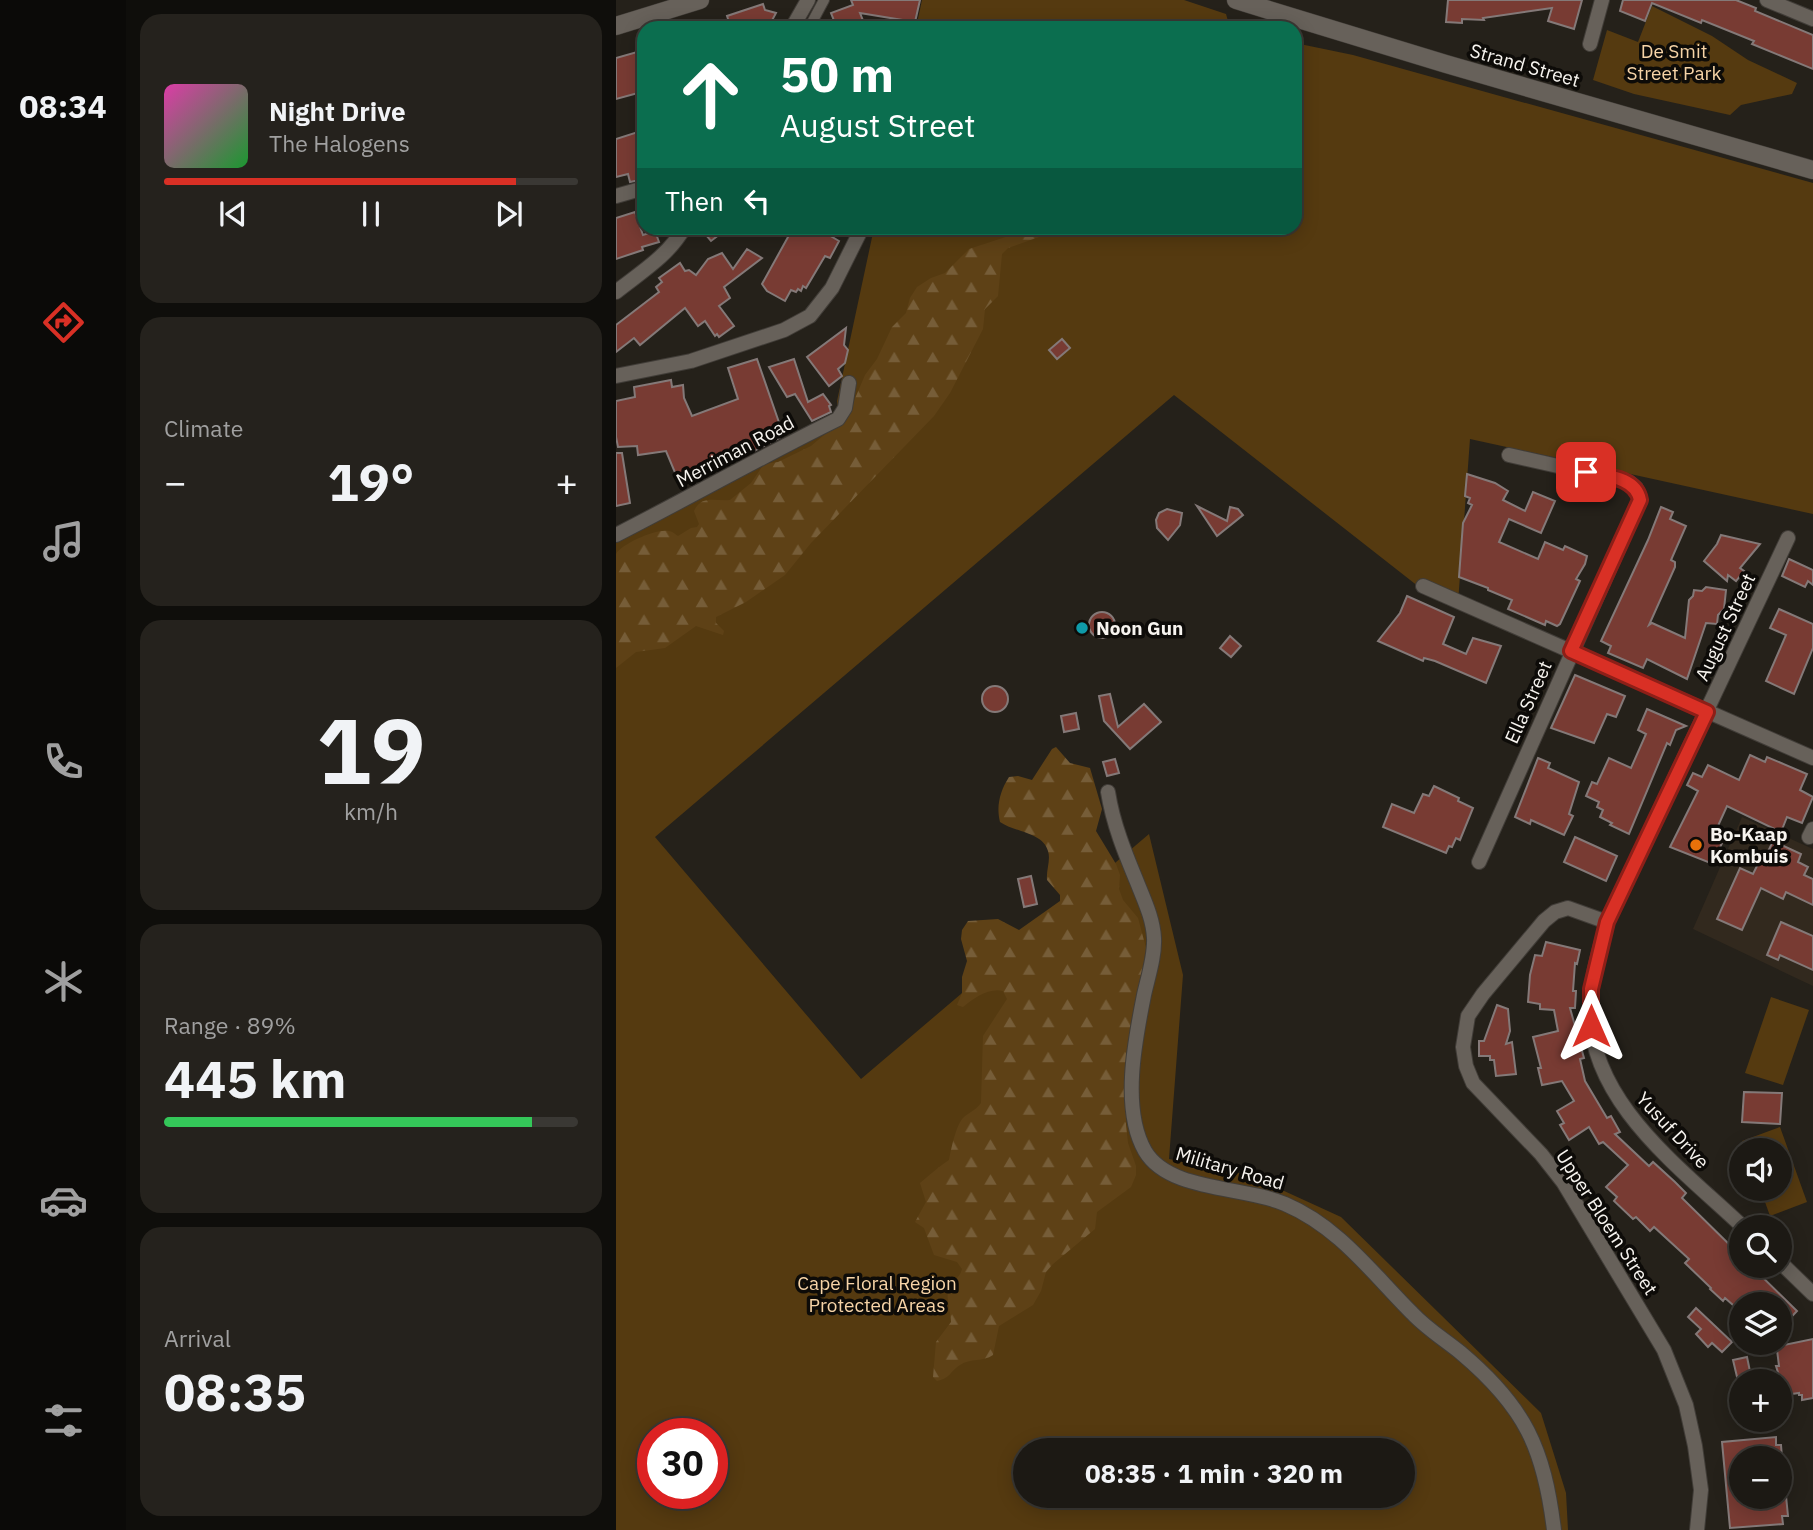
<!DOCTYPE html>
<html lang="en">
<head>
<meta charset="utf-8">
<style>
  body { margin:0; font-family:"IBM Plex Sans",sans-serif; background:#25221d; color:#f1f3f6; height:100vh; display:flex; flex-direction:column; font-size:26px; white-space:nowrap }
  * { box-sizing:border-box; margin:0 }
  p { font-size:23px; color:#a0a0a0 }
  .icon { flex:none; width:38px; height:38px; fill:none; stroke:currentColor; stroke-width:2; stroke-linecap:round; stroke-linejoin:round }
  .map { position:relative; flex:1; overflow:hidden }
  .details { display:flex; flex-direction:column; gap:14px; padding:14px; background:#0f0e0b; width:490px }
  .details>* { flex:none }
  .banner { position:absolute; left:21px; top:21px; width:665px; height:214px; border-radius:21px; box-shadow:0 4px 18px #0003,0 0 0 2px #3a3834; background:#0b6e4f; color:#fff; overflow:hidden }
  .buttons { position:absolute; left:1113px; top:1138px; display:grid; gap:14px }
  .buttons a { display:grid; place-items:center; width:63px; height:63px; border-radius:50%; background:#1c1914; box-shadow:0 4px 18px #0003,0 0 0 2px #3a3834; font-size:35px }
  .speed { position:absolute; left:21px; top:1418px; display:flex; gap:14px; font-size:35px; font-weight:700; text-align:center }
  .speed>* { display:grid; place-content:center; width:91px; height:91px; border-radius:50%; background:#1c1914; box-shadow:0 4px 18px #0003,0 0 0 2px #3a3834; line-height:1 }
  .speed .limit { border:10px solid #d22; background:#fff; color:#111 }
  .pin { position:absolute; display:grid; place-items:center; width:60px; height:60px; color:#fff; margin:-30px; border-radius:14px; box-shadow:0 4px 10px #0006 }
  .me { position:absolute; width:77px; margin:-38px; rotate:0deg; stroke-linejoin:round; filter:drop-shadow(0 0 5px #0008) }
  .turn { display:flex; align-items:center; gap:24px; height:147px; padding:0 28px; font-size:32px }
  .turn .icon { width:91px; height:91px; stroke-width:2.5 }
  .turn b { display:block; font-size:49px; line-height:60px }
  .then { display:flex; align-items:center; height:66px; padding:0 28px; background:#0003; gap:14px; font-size:26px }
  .big { font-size:52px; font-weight:700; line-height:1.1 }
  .details .card { flex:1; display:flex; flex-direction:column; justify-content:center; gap:10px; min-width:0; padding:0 24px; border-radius:21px; background:#25221d }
  .details .dial { align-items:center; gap:0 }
  .dial b { font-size:91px; line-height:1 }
  .song { display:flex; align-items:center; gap:21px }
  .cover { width:84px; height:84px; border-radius:10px; background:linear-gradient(135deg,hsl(320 70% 55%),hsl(130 70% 35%)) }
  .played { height:7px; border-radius:4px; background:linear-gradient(90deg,#d93025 85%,#3a3834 85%) }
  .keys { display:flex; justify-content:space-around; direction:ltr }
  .heat { display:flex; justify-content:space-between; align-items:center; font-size:38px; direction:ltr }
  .charge { height:10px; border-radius:5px; background:linear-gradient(90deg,#34c759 89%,#3a3834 0) }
  .trip { position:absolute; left:397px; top:1438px; width:402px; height:70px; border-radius:35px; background:#1c1914; box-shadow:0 4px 18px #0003,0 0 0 2px #3a3834; font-weight:700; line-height:70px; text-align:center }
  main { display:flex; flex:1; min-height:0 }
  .tabs { display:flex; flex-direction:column; width:126px; justify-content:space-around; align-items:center; background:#0b0a08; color:#a0a0a0 }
  .tabs .icon { width:49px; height:49px }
  .tabs .selected { color:#d93025 }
  .tabs b { font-size:32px; color:#f1f3f6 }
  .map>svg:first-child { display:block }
  .built { fill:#32291e }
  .green { fill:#553a10; fill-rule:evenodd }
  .forest { fill:url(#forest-firs) }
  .building { fill:#783b33; stroke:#847978; stroke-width:2 }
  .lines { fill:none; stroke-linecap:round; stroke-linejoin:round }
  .pedestrian-casing { stroke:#413d38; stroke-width:12 }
  .minor-casing { stroke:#413d38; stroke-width:16 }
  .tertiary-casing { stroke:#413d38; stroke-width:19 }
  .pedestrian { stroke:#67615a; stroke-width:10 }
  .minor { stroke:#67615a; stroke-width:14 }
  .tertiary { stroke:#67615a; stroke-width:18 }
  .route-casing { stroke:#8d1f18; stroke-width:18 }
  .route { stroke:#d93025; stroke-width:12 }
  .culture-dot { fill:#0f9aa8; stroke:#0d0b08; stroke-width:2.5 }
  .food-dot { fill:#e8710a; stroke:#0d0b08; stroke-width:2.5 }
  .labels { text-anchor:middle; stroke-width:7; stroke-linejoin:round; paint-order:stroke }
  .park-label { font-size:19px; fill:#f7d4a7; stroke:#0d0b08 }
  .street-label { font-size:19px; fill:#f7f4ef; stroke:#0d0b08 }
  .poi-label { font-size:19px; font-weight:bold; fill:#f7f4ef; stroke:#0d0b08; text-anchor:start }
</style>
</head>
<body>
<main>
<nav class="tabs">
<b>08:34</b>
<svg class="icon selected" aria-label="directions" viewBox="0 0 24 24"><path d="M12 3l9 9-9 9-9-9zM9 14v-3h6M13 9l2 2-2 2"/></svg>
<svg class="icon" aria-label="music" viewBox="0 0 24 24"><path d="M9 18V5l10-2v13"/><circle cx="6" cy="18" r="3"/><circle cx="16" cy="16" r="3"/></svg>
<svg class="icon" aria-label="phone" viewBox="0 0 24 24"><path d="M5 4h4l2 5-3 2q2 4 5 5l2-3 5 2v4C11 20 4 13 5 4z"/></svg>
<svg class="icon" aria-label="climate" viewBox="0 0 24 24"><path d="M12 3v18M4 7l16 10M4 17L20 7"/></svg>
<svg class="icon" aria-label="car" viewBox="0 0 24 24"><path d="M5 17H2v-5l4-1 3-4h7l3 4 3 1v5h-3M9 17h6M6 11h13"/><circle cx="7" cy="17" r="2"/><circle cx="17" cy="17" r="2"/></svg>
<svg class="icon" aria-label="filters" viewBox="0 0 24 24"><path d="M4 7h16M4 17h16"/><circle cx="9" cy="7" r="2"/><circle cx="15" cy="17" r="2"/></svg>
</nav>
<section class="details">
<div class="card">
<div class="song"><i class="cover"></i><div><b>Night Drive</b><p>The Halogens</p></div></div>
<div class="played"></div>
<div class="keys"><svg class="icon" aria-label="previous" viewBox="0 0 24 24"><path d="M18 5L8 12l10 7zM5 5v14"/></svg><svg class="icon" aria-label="pause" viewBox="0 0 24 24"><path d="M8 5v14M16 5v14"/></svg><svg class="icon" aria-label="next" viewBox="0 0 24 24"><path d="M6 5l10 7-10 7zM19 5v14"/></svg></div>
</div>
<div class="card"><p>Climate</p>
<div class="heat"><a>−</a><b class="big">19°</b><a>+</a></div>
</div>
<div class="card dial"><b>19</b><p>km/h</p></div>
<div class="card"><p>Range · 89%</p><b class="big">445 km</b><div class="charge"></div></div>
<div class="card"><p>Arrival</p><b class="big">08:35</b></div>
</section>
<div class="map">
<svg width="1197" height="1530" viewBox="0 0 1197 1530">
  <defs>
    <pattern id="forest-firs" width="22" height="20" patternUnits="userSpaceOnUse" patternTransform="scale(1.75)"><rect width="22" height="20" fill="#5e4116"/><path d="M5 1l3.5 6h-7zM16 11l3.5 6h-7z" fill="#765d38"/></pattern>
  </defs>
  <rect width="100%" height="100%" fill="#25211a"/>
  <!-- built -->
  <path class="built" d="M1126 817 1197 849V986L1077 929Z"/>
  <!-- green -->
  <g class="green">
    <path d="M306 0H568L610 14 614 28H300Z"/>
    <path d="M1036 6 1096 36 1132 60 1181 83 1176 94 1125 105 1114 115 1018 94 977 80 991 30 1022 42Z"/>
    <path d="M679 43 737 55 1197 183V514L854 439 842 603 812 594 558 395 39 837 245 1079 533 834 567 975 553 1159 633 1175 725 1217 925 1413 950 1493 952 1530H0V542L224 426 221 401 258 228H679ZM37 1433H96V1493H37ZM410 1451H788V1496H410Z"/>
    <path d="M1155 997 1193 1010 1167 1085 1129 1073Z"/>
    <path d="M1164 1127 1191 1202 1154 1216 1144 1188H1164V1150H1129L1126 1141Z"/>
  </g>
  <!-- forest -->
  <g class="forest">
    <path d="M417 228H438L434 233 392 248 386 254 382 296 369 309 367 329 334 393 318 416 195 543 169 575 130 602 100 617V623L108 631 107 635 80 626 49 648 20 652 0 668V554C6 544 39 529 52 531 56 531 59 534 62 536L75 528 81 527 83 524 78 511C86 494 100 502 114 500L135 483 148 464 162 462 195 446 232 415 249 375 261 359 276 327 290 313 294 298 301 287 315 278 329 273 353 249Z"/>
    <path d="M440 747 454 763 474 768 486 809 480 831 500 864 504 875 503 889 507 900 522 918 530 948 510 1067V1125L512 1143 520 1166V1175L515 1187 481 1212 479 1229 437 1264 430 1272 425 1291 417 1305 383 1326 377 1355C367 1362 354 1358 344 1365 333 1372 336 1377 321 1381L317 1377 320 1342 335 1322C335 1312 329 1297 333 1287 337 1280 344 1278 346 1269L341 1262 318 1255 308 1228 299 1222 310 1202 304 1183C314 1175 322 1167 333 1160 335 1150 340 1124 348 1117 354 1112 360 1110 365 1103L367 1036 391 999 387 991C374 987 357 998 347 1007L341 1005 346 993V977L351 961 345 939 346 930 352 921 382 919 403 930 444 901V895L431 880C430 870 435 860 432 851 427 832 398 832 384 822 380 806 384 791 393 777L402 776 416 780 436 749Z"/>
  </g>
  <!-- building -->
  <g class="building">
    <path d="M235 0H304L299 22 244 13 250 28H221L215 13 237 5Z"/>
    <path d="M832 0H966L958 29 932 21 936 8 867 18 868 20 846 19V23L830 22Z"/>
    <path d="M1007 0H1120L1140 8 1139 11 1197 35V69L1136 44 1138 41 1086 20 1085 23 1036 3 1029 21 1004 11Z"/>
    <path d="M147 4 149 10 160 13 152 28H115L111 16Z"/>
    <path d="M28 50V84L21 86 22 93 0 99V58Z"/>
    <path d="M28 130V179L14 182 12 174 0 177V139Z"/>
    <path d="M19 212 27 235 39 231 43 242 26 247 27 250 0 259V218Z"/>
    <path d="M84 228H112L95 241Z"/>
    <path d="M177 228H210L208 232 223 241 214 258 209 256 190 288 187 286 185 291 182 289 180 292 175 290 169 301 151 291 146 284Z"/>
    <path d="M131 249 146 258 108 287 114 298 103 306 118 326 103 337 101 334 99 336 89 321 82 326 69 308 24 345 18 338 0 352V325L43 292 40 287 46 282 43 278 64 263 69 271 73 270 80 275 92 259 106 253 117 269Z"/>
    <path d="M230 328 228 345 232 350 229 363 222 369 226 376 213 386 191 357Z"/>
    <path d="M446 339 454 348 441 359 433 350Z"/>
    <path d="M141 359 166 431 163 433 165 437 138 451 137 449 117 456 70 483 64 473 60 475 50 451 22 455 21 446 2 447 0 437V401L19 397 18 387 55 380 56 387 67 385 68 398 76 416 122 399 112 368Z"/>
    <path d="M178 359 192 402 207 394 215 405 213 406 215 412 196 421 179 394 171 397 153 367Z"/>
    <path d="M0 453H6L14 503 0 506Z"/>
    <path d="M851 474 879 483 892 491 887 500 909 511 917 492 939 501 925 533 893 519 883 542 922 559 929 542 947 550 949 546 971 556 969 564 960 579 964 581 944 624 941 626 930 621 929 625 892 609 896 600 872 590V588L843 577 847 523 856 505 852 503 854 498 849 496Z"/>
    <path d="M581 506 611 521 614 507 622 509 627 515 601 536Z"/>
    <path d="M1045 507 1057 512 1054 519 1070 526 1055 560 1059 562V567L1033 625 1036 623 1069 638 1073 600 1077 596 1078 590 1086 591 1090 587 1110 590 1108 609 1102 615 1101 624 1090 623 1071 679 1031 659 1027 668 992 653 995 646 985 641 1032 540Z"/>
    <path d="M551 509 566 513 564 525 552 540 541 528 540 520 543 513Z"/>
    <path d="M1105 535 1144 544 1124 568 1128 571 1120 581 1112 575 1111 581 1088 561 1101 544Z"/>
    <path d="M1173 559 1197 570V585L1192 581 1189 587 1166 576Z"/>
    <path d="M791 596 838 617 827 644 850 654 857 638 885 646 870 683 819 661 808 658 807 661 762 641 784 613Z"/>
    <path d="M1163 609 1197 624V648L1178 694 1150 681 1170 635 1154 628Z"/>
    <circle cx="486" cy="625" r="13"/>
    <path d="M614 636 625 646 615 657 604 648Z"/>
    <path d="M959 675 1009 696 1000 717 991 714 978 743 935 728Z"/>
    <circle cx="379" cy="699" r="13"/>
    <path d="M494 694 502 727 528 704 545 722 514 749 488 721 483 696Z"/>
    <path d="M1031 709 1070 726 1060 730 1054 745 1051 743 1013 834 994 825 996 823 984 817 987 810 981 807 983 802 970 796 976 782 981 784 993 758 1015 768 1030 734 1022 730Z"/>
    <path d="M460 713 463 729 448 732 445 716Z"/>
    <path d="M1134 755 1149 762 1151 757 1191 774 1184 790 1197 797 1186 823 1171 817 1165 832 1111 806 1096 839 1106 843 1097 864 1054 847 1082 791 1071 785 1077 773 1086 777 1092 765 1123 780Z"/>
    <path d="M922 758 934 763 932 768 963 782 953 814 957 816 948 835 915 820 914 824 899 817Z"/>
    <path d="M499 759 503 773 491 776 487 762Z"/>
    <path d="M818 786 843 798 842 801 857 808 844 840 840 838 836 847 833 846 830 853 767 827 776 804 798 813 807 794 813 796Z"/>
    <path d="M959 837 1001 856 990 881 948 862Z"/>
    <path d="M1157 841 1185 854 1182 862 1192 867 1188 875 1197 879V905L1170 892 1167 899 1145 888 1126 930 1101 919 1124 868 1137 874 1145 858 1148 860Z"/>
    <path d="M415 876 421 904 408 907 402 879Z"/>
    <path d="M1165 922 1197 936V970L1164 955 1162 960 1151 955Z"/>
    <path d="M930 942 964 950 961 964 959 963 957 991H960L959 1008H954L968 1058 964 1059 969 1081 991 1118 995 1116 1004 1132 999 1134 1033 1166 1037 1162 1059 1182 1070 1193 1066 1198 1125 1256V1265H1134L1181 1311 1164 1329V1304H1125V1312L1109 1298 1107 1301 1094 1289 1095 1288 1069 1263 1073 1259 1038 1227 1034 1231 1020 1217 1017 1219 998 1201 1001 1197 990 1187 1012 1165 987 1142 983 1144 973 1127 953 1140 944 1125 948 1123 941 1111 958 1101 946 1081 926 1085 922 1068H925L917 1037 942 1031 938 1010 924 1009V1004L912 1002 914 975 919 955 926 956Z"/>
    <path d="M881 1005 892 1009 894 1031 890 1044 896 1042 900 1074 880 1076 878 1060H874V1056H863V1041H868Z"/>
    <path d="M1128 1092 1166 1093 1164 1124 1126 1122Z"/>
    <path d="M1080 1308 1116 1342 1106 1352 1096 1343 1092 1347 1080 1334 1085 1329 1072 1317Z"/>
    <path d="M1197 1339V1398L1186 1400V1395H1183V1393L1169 1395 1160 1366H1163L1161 1350 1158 1347Z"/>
    <path d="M1131 1357 1136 1381H1122L1117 1360Z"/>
    <path d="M1160 1437V1445H1165L1166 1458H1125V1496H1170L1172 1516H1166L1167 1524 1114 1528 1106 1442Z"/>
  </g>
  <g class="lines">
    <!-- pedestrian casing -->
    <g class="pedestrian-casing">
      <path id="pedestrian" d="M193 28 208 0"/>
    </g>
    <!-- minor casing -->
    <g class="minor-casing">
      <g id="minor">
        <path d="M1151 0 1197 19"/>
        <path d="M176 28 192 0"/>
        <path d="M974 44 986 0"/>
        <path d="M0 196 28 188"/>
        <path d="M0 292C25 272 52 256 68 228"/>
        <path d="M0 376 75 361 168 330 194 316 216 288 246 228"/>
        <path d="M0 535C74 497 147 456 222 419L229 408 233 383"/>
        <path d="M807 586 1197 758"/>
        <path d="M492 792C497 824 509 853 521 882 528 900 537 918 538 938 539 956 532 977 528 995 519 1040 505 1109 529 1151 553 1192 629 1186 669 1204 723 1227 756 1273 796 1313 811 1329 829 1340 845 1353 909 1407 928 1448 938 1530"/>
        <path d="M1193 837 1197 829"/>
        <path d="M863 862 1024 500 1020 488 1013 482 893 455"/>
        <path d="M991 922 952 908 939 912 928 921 867 994 852 1016 847 1047 850 1066 857 1083 925 1154 947 1182 1048 1350 1070 1405 1079 1446 1085 1490 1081 1530"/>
        <path d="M1127 1227C1065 1168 971 1101 974 1005 975 977 984 949 991 922L1172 538"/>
        <path d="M1164 1262 1197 1294"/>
      </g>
    </g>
    <!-- tertiary casing -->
    <g class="tertiary-casing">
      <g id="tertiary">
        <path d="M620 0 830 64 1197 170"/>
        <path d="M0 26 84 0"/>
      </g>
    </g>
    <!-- pedestrian -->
    <use href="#pedestrian" class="pedestrian"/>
    <!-- minor -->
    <use href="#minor" class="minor"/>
    <!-- tertiary -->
    <use href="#tertiary" class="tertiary"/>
  </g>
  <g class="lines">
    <!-- route casing -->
    <g class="route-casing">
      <path id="route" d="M970 472C990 476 1020 477 1024 500L955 651 1091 712 991 922 975 989V1026"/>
    </g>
    <!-- route -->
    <use href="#route" class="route"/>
  </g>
  <!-- markers -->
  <circle class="culture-dot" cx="466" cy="628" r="7"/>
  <circle class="food-dot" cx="1080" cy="845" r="7"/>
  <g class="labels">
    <!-- park labels -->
    <g class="park-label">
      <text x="1058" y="58">De Smit<tspan x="1058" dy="22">Street Park</tspan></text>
      <text x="261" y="1290">Cape Floral Region<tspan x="261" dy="22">Protected Areas</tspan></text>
    </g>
    <!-- street labels -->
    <g class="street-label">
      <text transform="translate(909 65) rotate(16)" y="7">Strand Street</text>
      <text transform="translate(119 451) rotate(-28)" y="7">Merriman Road</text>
      <text transform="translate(1109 627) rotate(-65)" y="7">August Street</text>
      <text transform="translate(912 702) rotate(-66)" y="7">Ella Street</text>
      <text transform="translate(1057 1130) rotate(47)" y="7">Yusuf Drive</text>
      <text transform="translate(614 1168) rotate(16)" y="7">Military Road</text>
      <text transform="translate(991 1222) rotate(57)" y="7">Upper Bloem Street</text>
    </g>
    <!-- poi labels -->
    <g class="poi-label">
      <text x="480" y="635">Noon Gun</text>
      <text x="1094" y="841">Bo-Kaap<tspan x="1094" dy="22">Kombuis</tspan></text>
    </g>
  </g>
</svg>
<div class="buttons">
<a><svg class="icon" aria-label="sound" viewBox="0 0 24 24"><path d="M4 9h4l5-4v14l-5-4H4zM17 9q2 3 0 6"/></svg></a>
<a><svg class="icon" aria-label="search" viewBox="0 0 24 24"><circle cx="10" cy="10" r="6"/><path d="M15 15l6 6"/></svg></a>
<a><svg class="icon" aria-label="layers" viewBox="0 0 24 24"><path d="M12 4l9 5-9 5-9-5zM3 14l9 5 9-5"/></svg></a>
<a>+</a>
<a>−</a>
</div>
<div class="speed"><div class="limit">30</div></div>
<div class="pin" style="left:970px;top:472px;background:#d93025"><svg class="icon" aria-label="arrive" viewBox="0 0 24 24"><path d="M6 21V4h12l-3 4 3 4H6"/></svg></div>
<svg class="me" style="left:975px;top:1026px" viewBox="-20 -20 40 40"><path d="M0-17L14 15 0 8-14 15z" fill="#d93025" stroke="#fff" stroke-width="4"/></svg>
<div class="trip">08:35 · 1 min · 320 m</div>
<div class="banner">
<div class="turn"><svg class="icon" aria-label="ahead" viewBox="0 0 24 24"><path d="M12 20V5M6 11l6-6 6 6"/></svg><div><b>50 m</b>August Street</div></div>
<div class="then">Then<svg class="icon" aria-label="left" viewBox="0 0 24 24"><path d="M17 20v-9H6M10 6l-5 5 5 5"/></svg></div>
</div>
</div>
</main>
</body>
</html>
